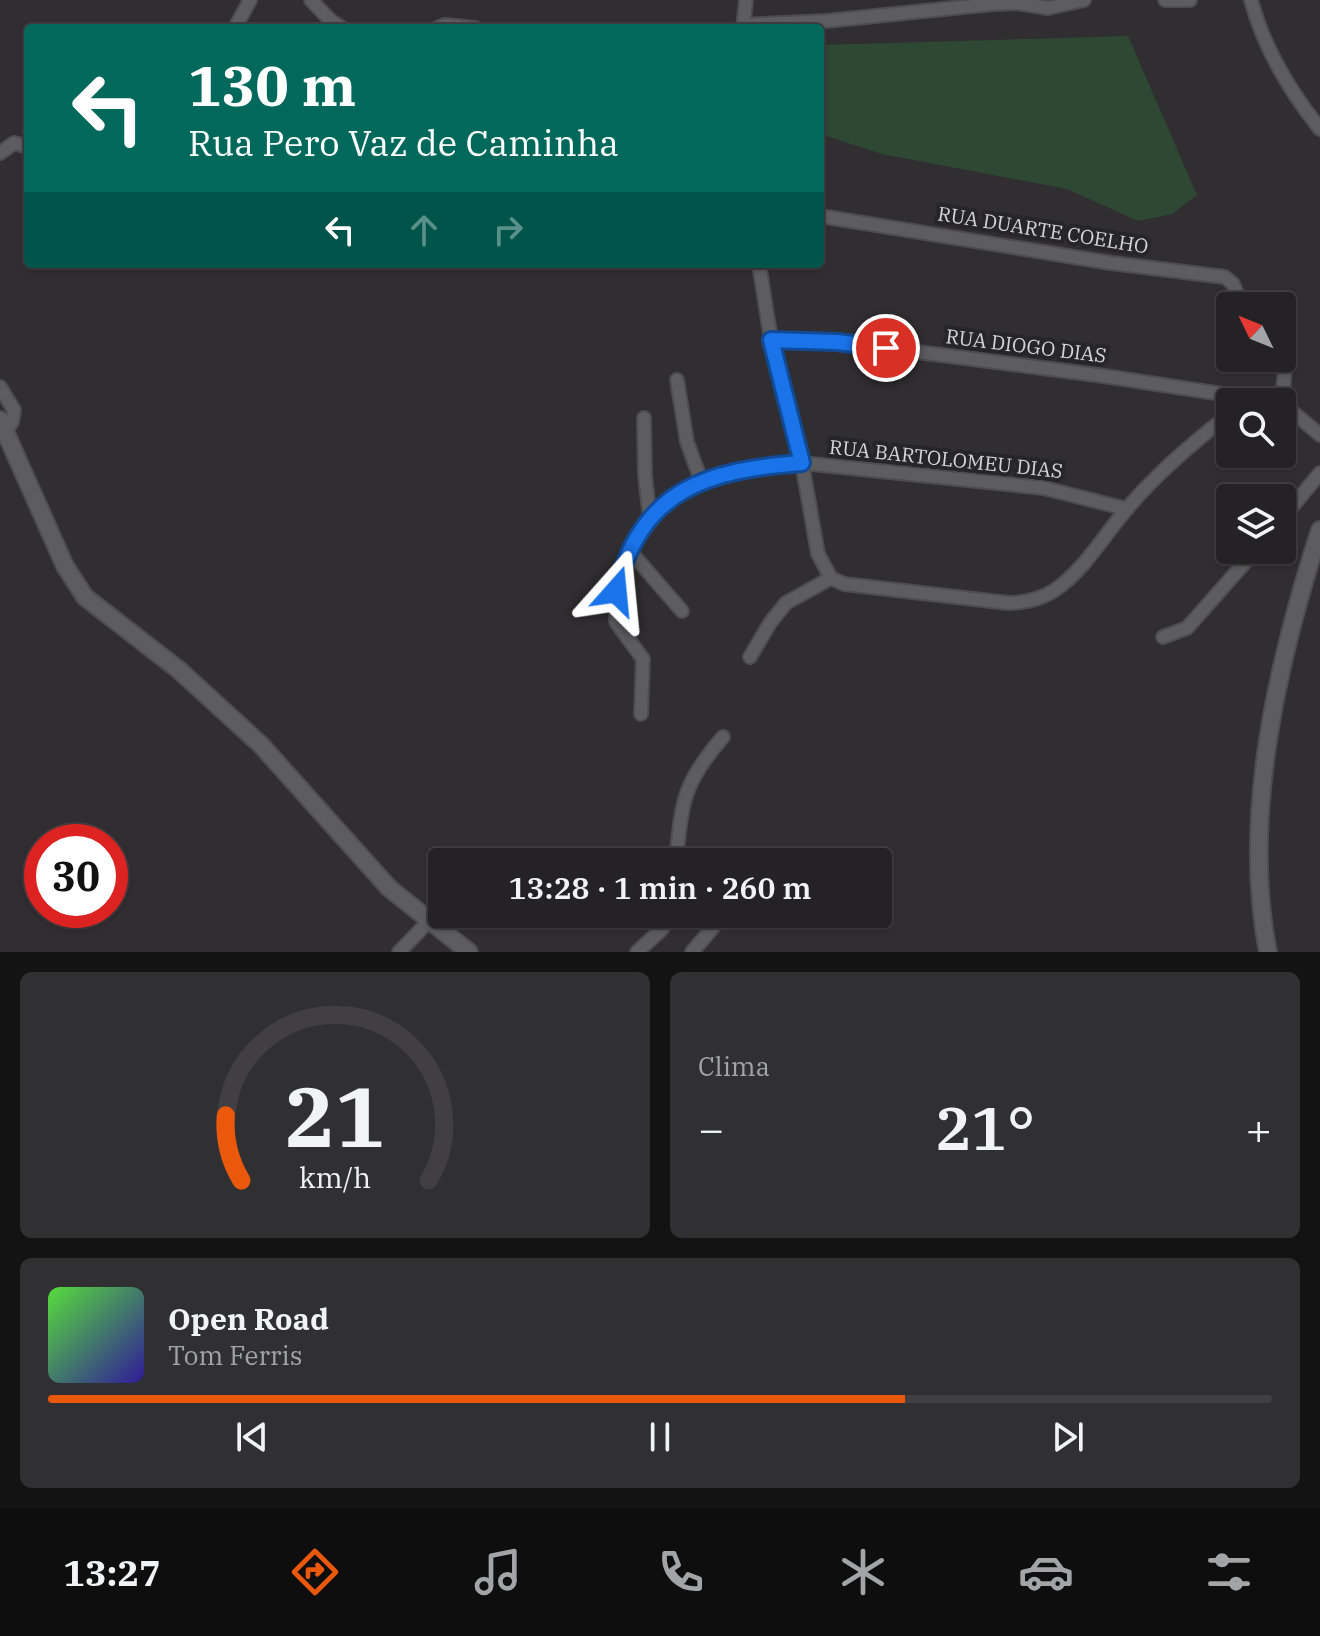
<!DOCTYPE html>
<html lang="pt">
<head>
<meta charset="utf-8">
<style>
  body { margin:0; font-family:"IBM Plex Serif",serif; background:#302f32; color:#f1f3f6; height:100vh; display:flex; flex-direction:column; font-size:30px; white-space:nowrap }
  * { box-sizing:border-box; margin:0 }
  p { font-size:26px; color:#a3a4a7 }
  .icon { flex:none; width:44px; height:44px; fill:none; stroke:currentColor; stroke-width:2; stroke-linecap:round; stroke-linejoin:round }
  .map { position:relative; height:952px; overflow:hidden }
  .panel { display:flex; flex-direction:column; gap:20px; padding:20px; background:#141314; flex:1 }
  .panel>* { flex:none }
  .top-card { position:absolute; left:24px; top:24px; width:800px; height:244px; border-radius:8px; box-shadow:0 2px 6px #0004,0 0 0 2px #413f42; background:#00695c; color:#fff; overflow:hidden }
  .needle { width:52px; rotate:313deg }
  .tools { position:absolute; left:1216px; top:292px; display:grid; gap:16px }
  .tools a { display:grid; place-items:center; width:80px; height:80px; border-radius:8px; background:#242225; box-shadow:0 2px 6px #0004,0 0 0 2px #413f42; font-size:40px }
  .speed { position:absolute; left:24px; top:824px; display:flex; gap:16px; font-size:40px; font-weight:700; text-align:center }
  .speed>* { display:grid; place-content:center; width:104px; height:104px; border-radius:50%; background:#242225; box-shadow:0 2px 6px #0004,0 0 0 2px #413f42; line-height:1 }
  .speed .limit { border:12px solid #d22; background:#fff; color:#111 }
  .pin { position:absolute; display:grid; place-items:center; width:68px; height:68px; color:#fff; margin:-34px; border:4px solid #fff; border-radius:50%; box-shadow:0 2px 8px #0007 }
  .me { position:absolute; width:88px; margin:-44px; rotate:18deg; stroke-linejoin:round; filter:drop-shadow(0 0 6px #0008) }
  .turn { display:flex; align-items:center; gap:28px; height:168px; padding:0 32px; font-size:36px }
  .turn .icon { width:104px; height:104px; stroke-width:2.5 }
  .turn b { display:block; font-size:56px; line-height:68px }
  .lanes { display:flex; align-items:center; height:76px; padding:0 32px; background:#0003; justify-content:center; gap:40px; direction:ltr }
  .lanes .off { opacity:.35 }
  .big { font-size:60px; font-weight:600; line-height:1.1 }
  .panel .card { flex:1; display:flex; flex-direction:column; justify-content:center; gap:12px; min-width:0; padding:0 28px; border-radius:12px; background:#302f32 }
  .panel .dial { align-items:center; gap:0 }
  .dial svg { height:208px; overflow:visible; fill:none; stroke:#413f42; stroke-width:7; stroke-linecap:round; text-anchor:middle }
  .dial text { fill:#f1f3f6; stroke:none }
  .song { display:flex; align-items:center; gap:24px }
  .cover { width:96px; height:96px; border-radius:12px; background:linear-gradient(135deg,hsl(110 70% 55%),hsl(250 70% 35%)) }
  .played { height:8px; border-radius:4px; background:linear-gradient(90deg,#ea580c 70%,#413f42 70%) }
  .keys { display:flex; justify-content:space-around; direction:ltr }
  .heat { display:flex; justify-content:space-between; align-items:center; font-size:44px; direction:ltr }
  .panel .tiles { flex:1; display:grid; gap:20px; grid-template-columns:1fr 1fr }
  .card:last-child { grid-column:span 2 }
  .trip { position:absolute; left:428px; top:848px; width:464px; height:80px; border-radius:8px; background:#242225; box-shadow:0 2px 6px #0004,0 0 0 2px #413f42; font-weight:600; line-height:80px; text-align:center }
  .tabs { display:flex; height:128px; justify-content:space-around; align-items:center; background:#0e0e0f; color:#a3a4a7 }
  .tabs .icon { width:56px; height:56px }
  .tabs .current { color:#ea580c }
  .tabs b { font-size:36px; color:#f1f3f6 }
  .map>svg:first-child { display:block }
  .green { fill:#2e4834 }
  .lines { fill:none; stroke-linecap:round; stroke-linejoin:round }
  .minor-casing { stroke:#4d4c4e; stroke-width:16 }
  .tertiary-casing { stroke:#4d4c4e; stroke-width:20 }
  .minor { stroke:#5d5c5e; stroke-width:12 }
  .tertiary { stroke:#5d5c5e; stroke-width:16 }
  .route-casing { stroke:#114b97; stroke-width:20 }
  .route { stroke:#1a73e8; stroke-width:14 }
  .labels { text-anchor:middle; stroke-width:8; stroke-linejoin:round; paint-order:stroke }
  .street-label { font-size:20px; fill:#d6d5d7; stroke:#262527 }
</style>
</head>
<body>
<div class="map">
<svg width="1320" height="952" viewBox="0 0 1320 952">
  <rect width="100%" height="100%" fill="#302e31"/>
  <!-- green -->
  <path class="green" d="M1128 36 1197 195 1172 214 1138 221 1067 189 882 154 820 134V45Z"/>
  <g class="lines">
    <!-- minor casing -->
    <g class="minor-casing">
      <g id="minor">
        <path d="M311 0 331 21 342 28"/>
        <path d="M1165 0H1190"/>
        <path d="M1251 0C1264 49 1289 90 1320 129"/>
        <path d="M743 25 826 21 993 4 1016 3 1048 8 1084 0"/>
        <path d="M235 28 250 0"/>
        <path d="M437 28 445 25 475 28"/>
        <path d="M743 28 746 0"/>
        <path d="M0 153 14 143 28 147"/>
        <path d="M820 216 1111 263 1225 277 1233 284 1242 306"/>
        <path d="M759 264 771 340 802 463 818 554 831 578 844 584 1008 603C1025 603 1041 599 1055 590 1084 570 1103 537 1125 511 1156 474 1192 443 1230 414"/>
        <path d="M771 340 837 342 910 351 1104 376 1274 402"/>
        <path d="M1278 358 1285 369 1282 403"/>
        <path d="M677 380 687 442 702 483"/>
        <path d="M0 387 14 410 12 422 5 431"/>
        <path d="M1282 403 1320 435"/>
        <path d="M644 418 645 475 650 519"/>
        <path d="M1282 519 1320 473"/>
        <path d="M629 550 682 611"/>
        <path d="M1163 637 1187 628 1256 550"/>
        <path d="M750 657 770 623 786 603 831 578"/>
        <path d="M641 714 643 659 616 622V591L629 550 664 503 682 490 747 469 802 463 1044 488 1127 509"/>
        <path d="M676 862C682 802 682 784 723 737"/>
        <path d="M399 952 430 920"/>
        <path d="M637 952 662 929 670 914"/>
        <path d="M692 952 721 918"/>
      </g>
    </g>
    <!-- tertiary casing -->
    <g class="tertiary-casing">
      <g id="tertiary">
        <path d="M0 420 65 566 85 597 179 670 261 745 389 888 469 952"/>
        <path d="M1268 952C1241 817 1278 660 1320 530"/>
      </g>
    </g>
    <!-- minor -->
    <use href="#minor" class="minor"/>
    <!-- tertiary -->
    <use href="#tertiary" class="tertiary"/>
  </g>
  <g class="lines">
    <!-- route casing -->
    <g class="route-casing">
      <path id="route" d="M616 591C641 489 707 470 802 463L771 340 837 342 886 348"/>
    </g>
    <!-- route -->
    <use href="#route" class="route"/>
  </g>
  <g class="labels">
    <!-- street labels -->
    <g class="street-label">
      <text transform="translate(1043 230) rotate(9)" y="7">RUA DUARTE COELHO</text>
      <text transform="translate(1026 346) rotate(7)" y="7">RUA DIOGO DIAS</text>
      <text transform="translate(946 459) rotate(6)" y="7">RUA BARTOLOMEU DIAS</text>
    </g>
  </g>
</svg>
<div class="tools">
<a><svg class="needle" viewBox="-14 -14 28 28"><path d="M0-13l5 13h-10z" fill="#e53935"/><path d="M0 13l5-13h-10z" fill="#a3a4a7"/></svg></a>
<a><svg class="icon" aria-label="search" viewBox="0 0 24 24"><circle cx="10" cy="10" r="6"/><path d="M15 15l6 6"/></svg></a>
<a><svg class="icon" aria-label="layers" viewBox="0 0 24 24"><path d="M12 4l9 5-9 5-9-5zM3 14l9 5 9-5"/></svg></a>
</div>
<div class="speed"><div class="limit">30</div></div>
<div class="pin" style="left:886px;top:348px;background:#d93025"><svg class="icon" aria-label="arrive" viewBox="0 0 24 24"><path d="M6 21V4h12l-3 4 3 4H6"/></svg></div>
<svg class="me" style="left:616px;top:591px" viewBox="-20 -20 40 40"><path d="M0-17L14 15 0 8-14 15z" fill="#1a73e8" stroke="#fff" stroke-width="4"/></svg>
<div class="trip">13:28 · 1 min · 260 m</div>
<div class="top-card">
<div class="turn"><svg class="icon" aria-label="left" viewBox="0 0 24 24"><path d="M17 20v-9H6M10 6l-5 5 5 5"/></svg><div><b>130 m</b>Rua Pero Vaz de Caminha</div></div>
<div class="lanes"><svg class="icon" aria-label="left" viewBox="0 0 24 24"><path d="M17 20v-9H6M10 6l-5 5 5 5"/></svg><svg class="icon off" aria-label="ahead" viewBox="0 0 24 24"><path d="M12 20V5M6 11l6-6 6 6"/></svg><svg class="icon off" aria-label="right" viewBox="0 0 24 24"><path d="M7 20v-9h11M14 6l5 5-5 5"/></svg></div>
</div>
</div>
<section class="panel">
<div class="tiles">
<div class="card dial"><svg viewBox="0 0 100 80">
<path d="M14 69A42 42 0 1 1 86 69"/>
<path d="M14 69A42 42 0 0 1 8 44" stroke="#ea580c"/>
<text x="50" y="56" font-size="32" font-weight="700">21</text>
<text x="50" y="72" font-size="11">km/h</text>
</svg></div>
<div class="card"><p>Clima</p>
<div class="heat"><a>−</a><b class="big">21°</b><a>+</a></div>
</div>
<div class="card">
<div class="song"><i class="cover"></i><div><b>Open Road</b><p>Tom Ferris</p></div></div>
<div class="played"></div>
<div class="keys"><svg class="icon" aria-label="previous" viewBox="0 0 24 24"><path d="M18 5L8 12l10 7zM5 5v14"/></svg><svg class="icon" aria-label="pause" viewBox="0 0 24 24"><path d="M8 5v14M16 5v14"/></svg><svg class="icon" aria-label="next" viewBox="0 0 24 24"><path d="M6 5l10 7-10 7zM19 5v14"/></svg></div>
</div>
</div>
</section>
<nav class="tabs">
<b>13:27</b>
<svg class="icon current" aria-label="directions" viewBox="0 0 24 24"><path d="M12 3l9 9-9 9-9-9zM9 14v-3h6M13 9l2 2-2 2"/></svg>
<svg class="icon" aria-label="music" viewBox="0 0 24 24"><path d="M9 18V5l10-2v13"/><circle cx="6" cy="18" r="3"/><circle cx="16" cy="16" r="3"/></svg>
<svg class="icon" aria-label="phone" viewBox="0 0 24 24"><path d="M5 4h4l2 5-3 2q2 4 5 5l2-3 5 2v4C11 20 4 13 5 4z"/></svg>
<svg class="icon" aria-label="climate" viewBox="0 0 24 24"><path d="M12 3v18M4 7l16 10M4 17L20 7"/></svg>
<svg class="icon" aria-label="car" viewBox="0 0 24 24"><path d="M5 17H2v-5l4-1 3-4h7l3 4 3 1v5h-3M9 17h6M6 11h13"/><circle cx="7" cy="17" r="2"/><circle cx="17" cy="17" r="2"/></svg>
<svg class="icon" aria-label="filters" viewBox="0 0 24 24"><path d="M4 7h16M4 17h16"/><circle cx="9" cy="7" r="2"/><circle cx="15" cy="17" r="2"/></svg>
</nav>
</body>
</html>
